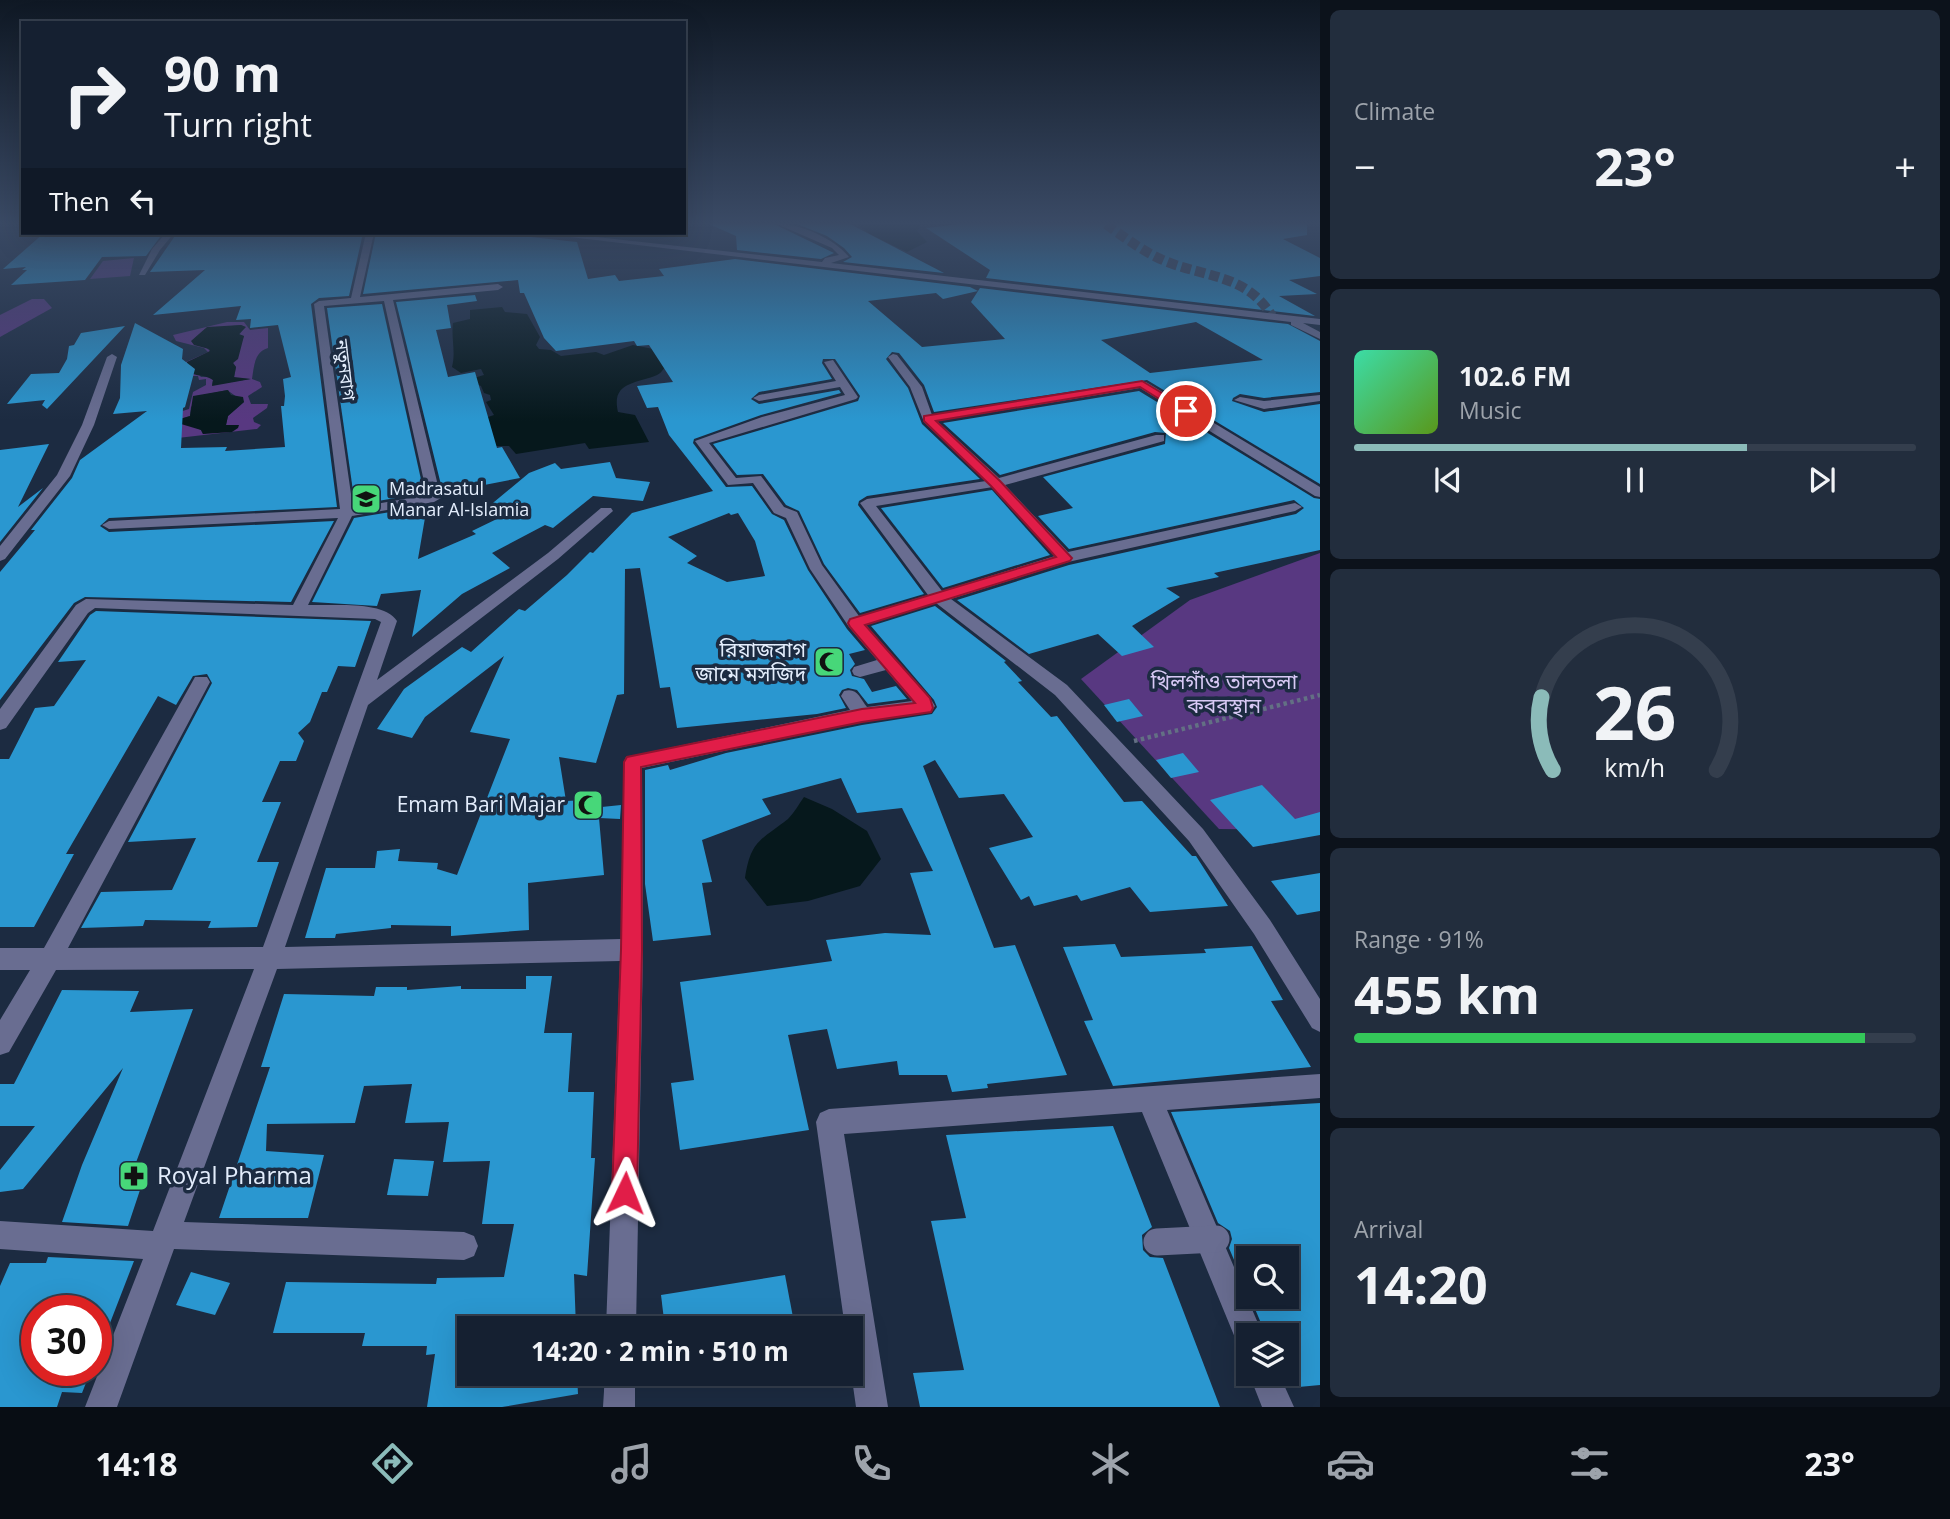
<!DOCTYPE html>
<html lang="en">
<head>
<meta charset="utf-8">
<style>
  body { margin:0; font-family:"Open Sans","Noto Sans Bengali",sans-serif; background:#222d3d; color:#f1f3f6; height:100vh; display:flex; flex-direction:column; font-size:26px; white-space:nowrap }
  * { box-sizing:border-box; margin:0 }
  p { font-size:23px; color:#9da3ab }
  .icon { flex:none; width:38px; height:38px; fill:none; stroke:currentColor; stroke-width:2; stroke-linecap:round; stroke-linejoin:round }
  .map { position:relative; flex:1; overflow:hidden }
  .panel { display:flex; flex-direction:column; gap:10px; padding:10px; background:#0c121b; width:630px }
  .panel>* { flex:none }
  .banner { position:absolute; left:21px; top:21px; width:665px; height:214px; border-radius:0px; box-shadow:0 7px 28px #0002,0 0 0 2px #343e4d; background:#152031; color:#f1f3f6; overflow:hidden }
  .buttons { position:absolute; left:1236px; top:1246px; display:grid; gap:14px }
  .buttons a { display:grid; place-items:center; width:63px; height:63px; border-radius:0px; background:#152031; box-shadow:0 7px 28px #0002,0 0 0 2px #343e4d; font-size:35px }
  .speed { position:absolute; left:21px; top:1295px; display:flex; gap:14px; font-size:35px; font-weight:700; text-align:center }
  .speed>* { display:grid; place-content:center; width:91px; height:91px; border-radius:50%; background:#152031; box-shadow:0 7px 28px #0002,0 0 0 2px #343e4d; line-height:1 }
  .speed .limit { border:10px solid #d22; background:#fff; color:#111 }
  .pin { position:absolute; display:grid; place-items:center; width:60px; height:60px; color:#fff; margin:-30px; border:4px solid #fff; border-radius:50%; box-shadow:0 2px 7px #0007 }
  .me { position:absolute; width:77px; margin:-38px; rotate:2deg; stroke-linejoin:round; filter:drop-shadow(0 0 5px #0008) }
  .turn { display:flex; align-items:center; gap:24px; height:147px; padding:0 28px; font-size:32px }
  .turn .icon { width:91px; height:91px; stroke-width:2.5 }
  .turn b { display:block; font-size:49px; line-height:60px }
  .then { display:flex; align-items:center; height:66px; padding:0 28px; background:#0003; gap:14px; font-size:26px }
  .big { font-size:52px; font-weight:700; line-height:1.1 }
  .panel .tile { flex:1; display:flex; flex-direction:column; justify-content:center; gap:10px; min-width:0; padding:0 24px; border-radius:10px; background:#222d3d }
  .panel .dial { align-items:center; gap:0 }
  .dial svg { height:182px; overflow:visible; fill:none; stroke:#343e4d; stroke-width:7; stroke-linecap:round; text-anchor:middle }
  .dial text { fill:#f1f3f6; stroke:none }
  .song { display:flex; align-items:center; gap:21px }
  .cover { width:84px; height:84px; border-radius:10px; background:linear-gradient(135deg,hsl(160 70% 55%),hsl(90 70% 35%)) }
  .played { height:7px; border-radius:4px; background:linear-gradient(90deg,#8bbbb9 70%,#343e4d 70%) }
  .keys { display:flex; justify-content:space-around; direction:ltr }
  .heat { display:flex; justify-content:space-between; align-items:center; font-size:38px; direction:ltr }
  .charge { height:10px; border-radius:5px; background:linear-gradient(90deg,#34c759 91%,#343e4d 0) }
  .trip { position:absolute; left:457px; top:1316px; width:406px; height:70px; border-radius:0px; background:#152031; box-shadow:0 7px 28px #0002,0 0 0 2px #343e4d; font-weight:700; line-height:70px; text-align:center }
  .tabs { display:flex; height:112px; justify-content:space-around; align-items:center; background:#080d14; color:#9da3ab }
  .tabs .icon { width:49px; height:49px }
  .tabs .on { color:#8bbbb9 }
  .tabs b { font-size:32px; color:#f1f3f6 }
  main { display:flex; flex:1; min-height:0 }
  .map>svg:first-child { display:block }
  .green { fill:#583881; fill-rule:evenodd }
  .water { fill:#06181c }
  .building { fill:#2a97d0; fill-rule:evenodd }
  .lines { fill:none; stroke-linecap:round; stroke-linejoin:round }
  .minor-tunnel { stroke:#3a485d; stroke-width:10; stroke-dasharray:10 4.5; stroke-linecap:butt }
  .path { stroke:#637084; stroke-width:4.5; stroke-dasharray:3.5 3.5; stroke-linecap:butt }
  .minor { fill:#696d91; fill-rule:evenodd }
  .minor-bridge { stroke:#696d91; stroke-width:27 }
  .route { fill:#e11d48; stroke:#92132f; stroke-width:2 }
  .labels { text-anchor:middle; stroke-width:7; stroke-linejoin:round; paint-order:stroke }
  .far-street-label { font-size:18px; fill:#e3edfc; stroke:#1c2b41 }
  .far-poi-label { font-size:18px; fill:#e3edfc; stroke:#1c2b41; text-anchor:start }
  .poi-label { font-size:21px; fill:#e3edfc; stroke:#1c2b41; text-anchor:end }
  .park-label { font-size:21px; fill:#d8c9f5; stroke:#1c2b41 }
  .near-poi-label { font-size:24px; fill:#e3edfc; stroke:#1c2b41; text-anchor:start }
</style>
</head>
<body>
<main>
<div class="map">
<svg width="1320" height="1407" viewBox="0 0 1320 1407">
  <rect width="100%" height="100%" fill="#1c2b41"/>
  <!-- green -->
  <g class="green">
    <path d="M134 258 130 276 90 279 103 261Z"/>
    <path d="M32 299H44L52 308 0 337V315Z"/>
    <path d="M227 322H244L250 330 268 328V348C254 352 254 367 252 379L260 382 262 387 248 396 251 404H268L267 408 253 418 254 422 261 425 257 429 169 439 170 415 189 409 193 392 206 385V379L199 380 198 376H191L185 371 186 362 208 352 204 348 176 341 173 335ZM241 325 245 327 239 335 244 336 233 363 236 367 234 378 250 379 212 385 213 380 209 377H201L187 362 204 356 210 351 195 338 205 329ZM227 390 244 402 228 416 226 425H238L203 434 201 430 180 419 190 416 191 407 203 395Z"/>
    <path d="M1320 553V830L1219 829 1081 679 1190 600Z"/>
  </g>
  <!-- water -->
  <g class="water">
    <path d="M857 224H921L917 231 927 242 907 252 871 235Z"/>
    <path d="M502 307 505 312 527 314 540 337 536 345 539 349 551 350 561 356 596 352 604 355 633 345 658 350 668 364C663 368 662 373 657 375 635 384 611 382 618 412L635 415 649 442 589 449 585 443 516 454 509 446H494L482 419 494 415 486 402 491 400 490 395 484 393 481 386 467 380 484 375 481 369 461 373 452 367C456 352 451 338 453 323L470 319V310Z"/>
    <path d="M241 325 246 327 239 334 244 336 238 359 233 363 236 367 234 377 251 379 212 386 213 380C205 374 195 377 187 371V362L210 351 209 349 194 345 191 341 207 327Z"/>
    <path d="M228 390 231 395 243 397 244 402 228 416 226 425H239L238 428 232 432 203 434 201 430 181 424 180 419 190 416 193 396Z"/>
    <path d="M804 797 832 809 867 831 881 859 860 886 808 901 767 906 745 878C751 840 760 841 788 819 794 813 799 804 804 797Z"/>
  </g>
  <!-- building -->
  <g class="building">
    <path d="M709 224H774L834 253 821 259 737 250 736 236Z"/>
    <path d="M797 224H850L944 273 843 262 852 257 844 248 827 236Z"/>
    <path d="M960 224H1307V235L1283 239 1320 258V276L1289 280 1317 294 1279 296 1315 316 986 278 990 270 926 228Z"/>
    <path d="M44 233H163L146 256 102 257 85 280 11 285 27 270H22L26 267 3 269Z"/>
    <path d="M177 233H363L349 296 319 298 311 304 337 507 109 518 100 526 109 532 334 521 291 602 85 597 74 603 0 700V572L35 530H31L72 478 80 460 147 411 113 414 120 398 121 365 135 323 183 349 182 359 195 369 185 407 183 408 181 448 227 447 225 451 285 447 281 406H284L285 396 283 379 291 377 278 325 250 328 251 319 236 320 241 306 153 315 205 270 150 272Z"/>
    <path d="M376 233H493L577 242 588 279 615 275 619 281 664 276 659 269 735 259 970 287 978 291 980 288 1288 324 1320 341V392L1264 398 1240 394 1233 398 1232 401 1264 412 1320 404V484L1147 380 934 412 924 385 899 353 892 352 886 359 908 388 922 424 980 479 867 496 859 501 858 505 924 594 860 613 824 564 799 511 786 505 763 474 737 475 713 444 858 401 860 396 835 359H823L822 363 832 379 759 392 751 399 759 404 839 390 841 393 761 415 694 439 693 443 726 487 752 486 772 514 784 520 808 570 847 629 865 650 849 654 855 664 850 670 852 676 864 679 872 692 896 686 907 699 868 704 857 690 848 688 842 690 839 695 846 708 817 714 677 728 670 687 660 688 640 568 625 569 624 694 617 695 596 763 559 757 566 801 587 800 592 808 621 805 620 819 599 818 604 875 528 883 529 930 451 936V926L391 925V928L336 934 335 938H305L326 868H375L377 851 400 849 398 861 438 863 437 869 457 875 510 739 470 732 504 656 425 717 412 738 377 729 404 689 462 647 471 652 519 609 525 611 567 575 590 552 593 553 632 513 713 491 669 435 658 407 647 408 637 386 673 382 649 345 637 346 634 341 556 351 544 338 524 293H520L518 280 363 294ZM978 291 971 302 1005 339 922 347 868 301 936 293 943 299ZM1196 322 1263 360 1150 373 1101 340ZM729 513 731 515 738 513 755 541 765 576 727 582 687 563 697 556 668 537Z"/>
    <path d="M475 295 477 301 447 305 451 328 436 330 448 377 475 372 497 448 502 447 520 478 443 493 396 302Z"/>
    <path d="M382 304 424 493 355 505 327 308Z"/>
    <path d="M125 326 47 409 42 405 45 400 7 404 31 374 59 373 67 359 69 346 74 345 81 333Z"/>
    <path d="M1139 391 1314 498 1320 499V550L1214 573 1219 577 1166 588 1180 597 1132 626 1154 647 1122 656 1098 634 1029 654 957 600 1069 565 1296 514 1304 508 1294 500 1069 549 1038 516 1073 508 1043 477 1165 444 1166 433 1155 432 1000 475 943 423Z"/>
    <path d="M49 444 18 507 43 488 0 542V450Z"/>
    <path d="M610 462 616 478 650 482 643 501 593 496 553 528 545 525 492 553 510 568 462 594 412 637 421 590 381 594 377 606 312 602 354 518 427 506 418 559 476 534 472 531 503 516 488 507 529 473 555 463 561 469Z"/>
    <path d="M992 490 1050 555 943 588 881 508Z"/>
    <path d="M935 606 1006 661 1004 662 1022 681 1018 682 1051 717 1057 716 1124 802 1142 801 1192 856H1196L1228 906 1150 912 1130 887 1081 901 1077 895 1034 906 1029 896 1021 900 989 848 1033 837 1004 794 959 798 935 760 923 766 994 948 1015 945 1067 1075 987 1084 988 1088 952 1092 947 1075H899L897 1061 837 1069 827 1029 788 1035 809 1130 680 1150 671 1083 694 1080 680 982 832 961 826 940 885 933 931 935 910 873 933 871 902 808 857 813 841 778 762 799 771 814 702 840 712 882 702 883 711 935 653 941 645 884V770L668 765 670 770 726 753 862 725 932 714 937 707 934 700 871 626Z"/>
    <path d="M96 611 371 621 355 667 338 666 327 692H322L310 722 298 733 304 741 296 761H280L262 802H281L257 862H279L257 927 208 928 211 921 145 920 143 926 81 928 101 892 172 890 196 838 128 842 212 683 207 674 193 676 176 705 158 696 66 854H74L34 927H0V759H9L35 708 54 706 86 660 58 662 90 615Z"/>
    <path d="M1129 699 1143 716 1117 722 1104 705Z"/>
    <path d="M1183 753 1199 772 1171 778 1156 760Z"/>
    <path d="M1262 785 1295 819 1320 812V835L1253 847 1210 800Z"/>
    <path d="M1320 873V911L1297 915 1271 881Z"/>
    <path d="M1115 944 1121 957 1206 953 1204 949 1252 946 1283 1000 1271 1001 1311 1067 1113 1086 1084 1021 1093 1020 1063 947Z"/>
    <path d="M526 976H552L544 1033H572L568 1092H594L591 1158H595L587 1276 574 1274 576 1328H469V1374H577L578 1394 502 1407H427L435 1354 426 1355 427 1346H362L365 1333H273L286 1282 436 1284 437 1278 504 1277 514 1224H482L490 1161 443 1162 449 1122 405 1123 412 1084 364 1086 355 1123 267 1124 266 1151 324 1155 308 1218H219L270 1067H261L284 994 374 996 376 987H407V990L461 986V989H526Z"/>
    <path d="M62 990 139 991 130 1012 193 1009 131 1176 145 1175 128 1226 62 1222 82 1165 123 1068 23 1189 0 1192V1170L35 1126H0V1084H14Z"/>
    <path d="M1320 1103V1385L1288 1388 1286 1335H1266L1250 1297H1286V1258H1248V1293L1229 1248 1232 1239 1230 1231 1218 1223 1171 1112Z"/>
    <path d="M1113 1126 1152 1227 1142 1235 1143 1250 1150 1257 1163 1258 1220 1407H920L913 1373 964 1370 931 1221 966 1218 946 1135Z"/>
    <path d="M394 1159 434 1161 428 1196 387 1195Z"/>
    <path d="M48 1257 134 1261 98 1354 96 1311H37V1370H91L82 1393 62 1392 57 1407H0V1286L10 1263H46Z"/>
    <path d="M191 1272 230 1283 215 1315 176 1305Z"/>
    <path d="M785 1275 795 1328H665L661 1295Z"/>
  </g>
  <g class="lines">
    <!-- minor-tunnel -->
    <path class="minor-tunnel" d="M1106 224C1125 238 1144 252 1165 261 1207 278 1246 274 1272 316"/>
    <!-- path -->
    <path class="path" d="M1134 741 1320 695"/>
    <!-- minor -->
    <g class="minor">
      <path d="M777 224C800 223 835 239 849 257L831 263 1320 319V325L1303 323 1320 332V339L1291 325V322L536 233H560L822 262 825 258 839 255 832 248Z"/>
      <path d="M166 233H174L160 250 145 275H139L152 249Z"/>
      <path d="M366 233H374L360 297 498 284 503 287 498 290 393 300 441 498 434 502 352 516 308 605C332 606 384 600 397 621L377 680 548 553 601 508H611L613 511 558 559 368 705 285 947 621 939 624 762 626 757 850 710 841 696 844 691C857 687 860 698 867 707L912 701 886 670 860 677 854 675 852 671 854 667 877 660 849 627 810 569 786 518 774 513 753 483 728 485 695 441 762 417 845 395 840 387 759 401 753 398 759 395 836 381 824 362 833 360 858 397 856 399 709 443 736 478 761 476 784 507 797 512 822 565 859 616 928 595 860 503 867 499 986 481 924 422 910 387 888 357 893 354 897 355 922 387 932 415 1146 382 1320 487V497L1315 496 1140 388 937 421 999 478 1156 435H1164V441L1005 485 1068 552 1295 503 1302 507 1295 511 1068 562 951 599 1067 685 1203 829 1270 920 1320 999V1032L1312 1028 1254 934 1189 841 1055 695 936 603 866 625 932 701 935 706 932 711 862 722 642 768 643 950 636 1328H606L620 961 277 969 184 1222 464 1232 474 1236 478 1246 474 1256 464 1260 174 1249 117 1407H85L143 1259 0 1249V1221L153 1231 254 969 56 970 9 1052 0 1055V1020L30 970H0V948H44L195 677H207L210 682 68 948 263 947 381 622 375 619 95 608 88 613 6 728 0 730V709L76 605 86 599 293 605 338 518 109 529 102 525 109 521 340 509 314 304 319 301 351 298ZM384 301 427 495 353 508 324 306ZM993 487 1055 556 942 591 876 506Z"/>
      <path d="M112 354 117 357 94 425 70 476 5 559 0 561V546L57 475 82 425 107 357Z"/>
      <path d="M1320 395V401L1264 409 1234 400 1240 397 1264 401Z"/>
      <path d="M1320 1074V1098L1167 1110 1263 1335H1248V1350L1238 1345 1142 1112 844 1134 888 1407H856L850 1365V1328H845L816 1122 820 1113 829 1109Z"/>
      <path d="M605 1374H635V1407H603Z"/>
      <path d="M1249 1374H1279L1294 1407H1262Z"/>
    </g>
    <!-- minor-bridge -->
    <path class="minor-bridge" d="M1157 1242 1216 1239"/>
  </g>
  <!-- sky -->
  <linearGradient id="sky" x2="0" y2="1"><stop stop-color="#0f1824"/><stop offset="0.53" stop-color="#3a4a65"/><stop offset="1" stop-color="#3a4a65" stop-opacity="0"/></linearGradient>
  <rect width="1320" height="421" fill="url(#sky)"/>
  <!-- route -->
  <path class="route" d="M1142 381 1192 411 1183 414 1140 387 936 421 1000 481 1072 558 1070 561 865 625 930 698 933 708 931 712 862 722 641 767 642 950 637 1193 633 1202 625 1205 616 1202 612 1193 621 950 624 762 627 757 862 709 915 703 850 627 848 623 850 619 1056 557 991 486 924 421V416Z"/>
  <!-- icons -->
  <defs>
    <g id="school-square" transform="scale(1.575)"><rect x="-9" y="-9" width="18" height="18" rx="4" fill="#47d779" stroke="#1c2b41"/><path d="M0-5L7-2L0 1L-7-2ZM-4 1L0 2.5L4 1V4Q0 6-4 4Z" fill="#111"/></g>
    <g id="mosque-square" transform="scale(1.575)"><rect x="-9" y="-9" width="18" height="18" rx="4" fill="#47d779" stroke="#1c2b41"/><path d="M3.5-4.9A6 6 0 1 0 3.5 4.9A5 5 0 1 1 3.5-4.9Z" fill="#111"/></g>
    <g id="pharmacy-square" transform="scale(1.575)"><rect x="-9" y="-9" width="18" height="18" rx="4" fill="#47d779" stroke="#1c2b41"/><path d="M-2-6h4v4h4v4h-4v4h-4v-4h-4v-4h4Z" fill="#111"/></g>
  </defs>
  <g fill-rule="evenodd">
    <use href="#school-square" x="366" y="499"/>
    <use href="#mosque-square" x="829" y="662"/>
    <use href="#mosque-square" x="588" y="805"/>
    <use href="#pharmacy-square" x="134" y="1176"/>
  </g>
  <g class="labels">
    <!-- far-street labels -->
    <g class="far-street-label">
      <text transform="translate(345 370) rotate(83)" y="6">নতুনবাগ</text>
    </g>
    <!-- far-poi labels -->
    <g class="far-poi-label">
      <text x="389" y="495">Madrasatul<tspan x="389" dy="21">Manar Al-Islamia</tspan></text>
    </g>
    <!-- poi labels -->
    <g class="poi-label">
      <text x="806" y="657">রিয়াজবাগ<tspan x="806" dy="24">জামে মসজিদ</tspan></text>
      <text x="565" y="812">Emam Bari Majar</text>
    </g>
    <!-- park labels -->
    <g class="park-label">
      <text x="1224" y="689">খিলগাঁও তালতলা<tspan x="1224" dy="24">কবরস্থান</tspan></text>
    </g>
    <!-- near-poi labels -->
    <g class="near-poi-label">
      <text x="157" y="1184">Royal Pharma</text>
    </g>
  </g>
</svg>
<div class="buttons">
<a><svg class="icon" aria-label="search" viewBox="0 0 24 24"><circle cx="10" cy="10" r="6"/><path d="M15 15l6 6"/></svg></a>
<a><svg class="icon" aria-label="layers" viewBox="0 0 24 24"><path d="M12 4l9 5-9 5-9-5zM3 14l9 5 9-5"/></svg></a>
</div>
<div class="speed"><div class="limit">30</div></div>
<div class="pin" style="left:1186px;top:411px;background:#d93025"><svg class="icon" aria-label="arrive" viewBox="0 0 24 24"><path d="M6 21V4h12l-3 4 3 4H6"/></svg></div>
<svg class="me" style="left:625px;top:1193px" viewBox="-20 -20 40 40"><path d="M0-17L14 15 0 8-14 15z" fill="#e11d48" stroke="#fff" stroke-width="4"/></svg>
<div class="trip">14:20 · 2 min · 510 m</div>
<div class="banner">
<div class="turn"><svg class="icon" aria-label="right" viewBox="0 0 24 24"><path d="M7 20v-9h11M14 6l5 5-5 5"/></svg><div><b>90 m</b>Turn right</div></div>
<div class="then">Then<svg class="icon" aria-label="left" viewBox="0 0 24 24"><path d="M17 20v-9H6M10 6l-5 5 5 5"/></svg></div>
</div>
</div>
<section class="panel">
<div class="tile"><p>Climate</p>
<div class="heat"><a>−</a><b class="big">23°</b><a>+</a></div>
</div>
<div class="tile">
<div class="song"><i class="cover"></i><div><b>102.6 FM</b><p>Music</p></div></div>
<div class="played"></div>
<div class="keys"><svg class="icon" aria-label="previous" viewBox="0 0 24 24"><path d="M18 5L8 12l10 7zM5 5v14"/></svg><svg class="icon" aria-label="pause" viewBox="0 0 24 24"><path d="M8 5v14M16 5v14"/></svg><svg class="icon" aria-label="next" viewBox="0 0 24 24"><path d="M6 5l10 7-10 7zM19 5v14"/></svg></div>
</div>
<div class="tile dial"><svg viewBox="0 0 100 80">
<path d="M14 69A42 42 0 1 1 86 69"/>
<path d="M14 69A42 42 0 0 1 9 37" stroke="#8bbbb9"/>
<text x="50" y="56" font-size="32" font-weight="700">26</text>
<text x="50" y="72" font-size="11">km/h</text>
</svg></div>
<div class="tile"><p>Range · 91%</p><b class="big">455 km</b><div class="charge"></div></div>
<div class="tile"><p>Arrival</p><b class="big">14:20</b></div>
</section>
</main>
<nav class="tabs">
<b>14:18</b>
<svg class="icon on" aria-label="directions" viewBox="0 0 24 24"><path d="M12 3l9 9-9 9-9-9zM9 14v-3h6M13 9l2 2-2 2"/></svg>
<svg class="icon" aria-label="music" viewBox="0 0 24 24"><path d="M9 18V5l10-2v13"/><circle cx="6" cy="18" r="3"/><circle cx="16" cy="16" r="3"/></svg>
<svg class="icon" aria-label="phone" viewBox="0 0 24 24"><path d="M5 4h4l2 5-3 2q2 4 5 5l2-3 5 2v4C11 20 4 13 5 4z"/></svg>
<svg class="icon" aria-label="climate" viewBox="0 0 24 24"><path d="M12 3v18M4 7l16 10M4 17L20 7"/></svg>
<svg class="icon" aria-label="car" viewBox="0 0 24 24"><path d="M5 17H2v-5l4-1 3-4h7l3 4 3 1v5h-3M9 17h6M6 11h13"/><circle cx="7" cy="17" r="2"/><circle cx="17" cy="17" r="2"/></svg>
<svg class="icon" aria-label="filters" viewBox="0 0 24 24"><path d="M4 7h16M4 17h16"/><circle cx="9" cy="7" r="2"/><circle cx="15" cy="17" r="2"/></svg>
<b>23°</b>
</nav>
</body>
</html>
